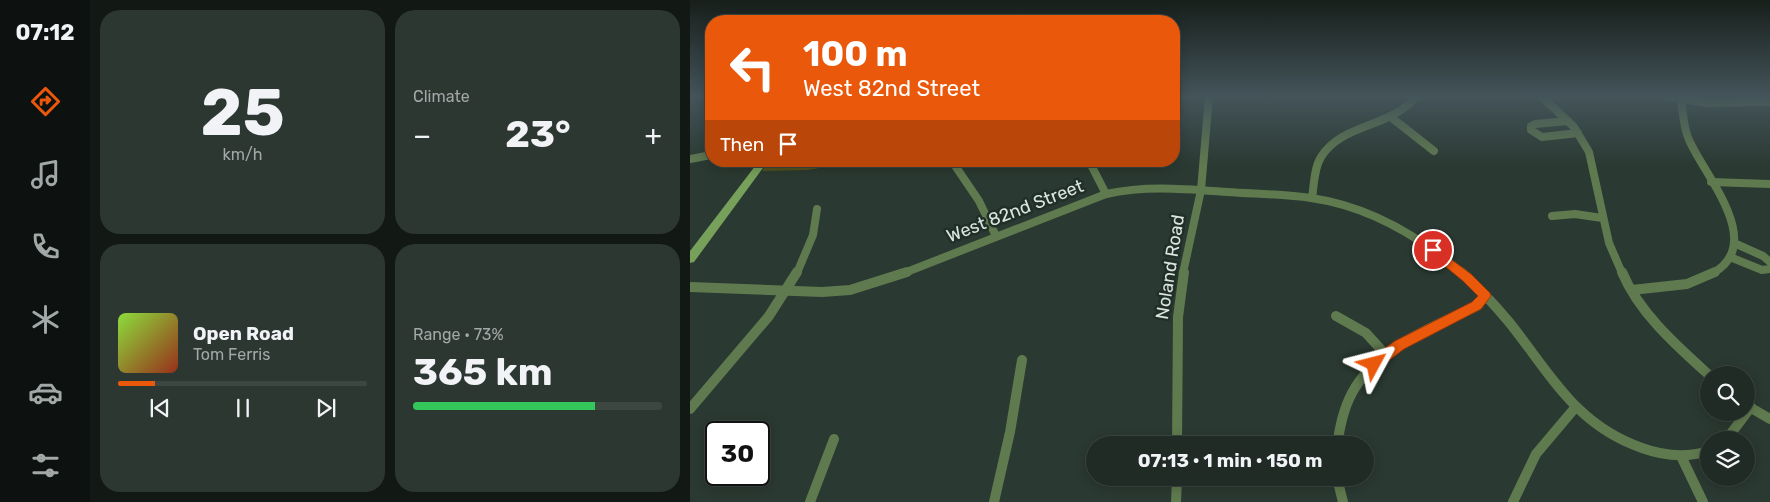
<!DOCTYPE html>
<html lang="en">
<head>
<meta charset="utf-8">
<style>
  body { margin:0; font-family:Rubik,sans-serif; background:#2d3732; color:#f1f3f6; height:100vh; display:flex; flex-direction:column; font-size:19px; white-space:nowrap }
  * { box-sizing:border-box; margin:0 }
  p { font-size:16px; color:#a2a7a7 }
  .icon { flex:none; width:28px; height:28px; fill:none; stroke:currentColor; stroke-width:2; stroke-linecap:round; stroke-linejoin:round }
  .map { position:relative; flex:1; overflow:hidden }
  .side { display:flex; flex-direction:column; gap:10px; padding:10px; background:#121814; width:600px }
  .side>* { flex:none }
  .hud { position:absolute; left:15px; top:15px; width:475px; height:152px; border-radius:20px; box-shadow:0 2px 12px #0003,0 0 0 1px #3d4742; background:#ea580c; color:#fff; overflow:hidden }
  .fabs { position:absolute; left:1010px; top:366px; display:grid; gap:10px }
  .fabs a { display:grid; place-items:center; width:55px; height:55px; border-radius:50%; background:#202b25; box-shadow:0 2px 12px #0003,0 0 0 1px #3d4742; font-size:25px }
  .speed { position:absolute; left:15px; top:421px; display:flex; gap:10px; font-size:25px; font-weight:700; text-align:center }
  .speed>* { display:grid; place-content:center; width:65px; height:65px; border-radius:50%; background:#202b25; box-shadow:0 2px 12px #0003,0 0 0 1px #3d4742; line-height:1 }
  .speed .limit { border:2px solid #111; border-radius:8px; background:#fff; color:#111 }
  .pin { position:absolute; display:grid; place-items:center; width:42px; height:42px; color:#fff; margin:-21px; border:2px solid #fff; border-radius:50%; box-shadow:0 1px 5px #0007 }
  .me { position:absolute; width:55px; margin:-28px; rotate:52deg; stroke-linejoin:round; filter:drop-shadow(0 0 4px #0008) }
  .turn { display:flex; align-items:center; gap:18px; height:105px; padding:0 15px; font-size:22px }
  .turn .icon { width:65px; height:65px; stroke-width:2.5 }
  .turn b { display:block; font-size:35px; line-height:42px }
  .then { display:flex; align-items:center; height:48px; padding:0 15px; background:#0003; gap:10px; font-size:19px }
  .big { font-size:38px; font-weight:700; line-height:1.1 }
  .side .widget { flex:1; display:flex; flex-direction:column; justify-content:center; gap:8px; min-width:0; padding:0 18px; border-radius:20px; background:#2d3732 }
  .side .dial { align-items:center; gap:0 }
  .dial b { font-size:65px; line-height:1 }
  .song { display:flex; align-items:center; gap:15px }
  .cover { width:60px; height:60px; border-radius:8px; background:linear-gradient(135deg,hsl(90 70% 55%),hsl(10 70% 35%)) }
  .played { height:5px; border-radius:2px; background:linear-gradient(90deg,#ea580c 15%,#3d4742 15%) }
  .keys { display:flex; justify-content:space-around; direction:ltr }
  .heat { display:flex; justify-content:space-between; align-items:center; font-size:28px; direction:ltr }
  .charge { height:8px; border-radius:4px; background:linear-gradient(90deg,#34c759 73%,#3d4742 0) }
  .side .tiles { flex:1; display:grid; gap:10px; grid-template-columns:repeat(2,1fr) }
  .trip { position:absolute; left:396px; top:436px; width:288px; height:50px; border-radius:25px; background:#202b25; box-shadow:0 2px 12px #0003,0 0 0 1px #3d4742; font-weight:700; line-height:50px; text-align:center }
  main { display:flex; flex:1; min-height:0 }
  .menu { display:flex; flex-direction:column; width:90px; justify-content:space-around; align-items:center; background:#0d110f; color:#a2a7a7 }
  .menu .icon { width:35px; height:35px }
  .menu .active { color:#ea580c }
  .menu b { font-size:22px; color:#f1f3f6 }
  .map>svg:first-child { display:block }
  .green { fill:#54521c }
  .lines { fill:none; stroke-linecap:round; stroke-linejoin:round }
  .minor-far1 { stroke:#607a4f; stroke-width:8 }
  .minor { stroke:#607a4f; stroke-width:10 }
  .secondary { fill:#77a05b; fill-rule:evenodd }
  .route { fill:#ea580c; stroke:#983908 }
  .labels { text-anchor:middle; stroke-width:5; stroke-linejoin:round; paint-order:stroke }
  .street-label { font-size:18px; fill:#dbe5df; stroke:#202f27 }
</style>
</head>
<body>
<main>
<nav class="menu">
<b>07:12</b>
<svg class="icon active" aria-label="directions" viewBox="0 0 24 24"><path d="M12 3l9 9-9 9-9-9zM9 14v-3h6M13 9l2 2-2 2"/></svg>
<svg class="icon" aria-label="music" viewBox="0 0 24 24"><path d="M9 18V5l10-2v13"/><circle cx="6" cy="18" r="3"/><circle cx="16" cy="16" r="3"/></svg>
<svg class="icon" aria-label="phone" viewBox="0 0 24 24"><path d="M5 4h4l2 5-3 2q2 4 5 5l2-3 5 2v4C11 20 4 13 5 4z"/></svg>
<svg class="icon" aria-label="climate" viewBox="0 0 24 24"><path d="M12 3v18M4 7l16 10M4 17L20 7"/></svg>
<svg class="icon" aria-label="car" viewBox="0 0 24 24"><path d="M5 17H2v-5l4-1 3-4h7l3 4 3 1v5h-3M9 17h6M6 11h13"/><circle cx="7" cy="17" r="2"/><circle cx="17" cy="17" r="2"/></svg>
<svg class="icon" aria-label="filters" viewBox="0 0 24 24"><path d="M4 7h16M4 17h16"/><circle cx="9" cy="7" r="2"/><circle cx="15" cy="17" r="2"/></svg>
</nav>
<section class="side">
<div class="tiles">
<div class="widget dial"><b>25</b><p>km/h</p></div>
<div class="widget"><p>Climate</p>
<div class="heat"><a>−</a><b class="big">23°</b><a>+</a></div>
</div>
<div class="widget">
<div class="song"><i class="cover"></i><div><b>Open Road</b><p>Tom Ferris</p></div></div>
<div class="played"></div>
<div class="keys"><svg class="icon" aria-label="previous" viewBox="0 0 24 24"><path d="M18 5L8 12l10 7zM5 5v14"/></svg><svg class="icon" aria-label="pause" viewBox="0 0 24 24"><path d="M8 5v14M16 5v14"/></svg><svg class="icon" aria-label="next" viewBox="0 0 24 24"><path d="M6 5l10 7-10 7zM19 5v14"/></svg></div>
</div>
<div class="widget"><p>Range · 73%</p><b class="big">365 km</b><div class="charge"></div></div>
</div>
</section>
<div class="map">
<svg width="1080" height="502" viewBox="0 0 1080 502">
  <rect width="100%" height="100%" fill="#2a3931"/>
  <!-- green -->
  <path class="green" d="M79 161H171L118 170 72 171Z"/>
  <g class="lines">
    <!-- minor-far1 -->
    <g class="minor-far1">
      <path d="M851 96 884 127 899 152 919 243 932 273"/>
      <path d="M977 96 1017 103 1080 102"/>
      <path d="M991 99C993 114 994 131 1001 144 1017 178 1075 244 1023 273"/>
      <path d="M702 118 744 151"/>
      <path d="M878 121 845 124 841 126V130L852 137 888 133"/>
      <path d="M0 159 21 155"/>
      <path d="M399 161 416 194"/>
      <path d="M266 167 289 201 306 236"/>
      <path d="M1021 182 1080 184"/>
      <path d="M622 198C624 185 624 168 631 157 652 123 699 129 727 96"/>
      <path d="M862 216 885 214 912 218"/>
      <path d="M1044 243 1073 256 1080 262"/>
      <path d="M1040 257 1072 270 1080 269"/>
      <path d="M107 273 123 235 127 209"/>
      <path d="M214 273 416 194C457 185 496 189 537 192 565 194 593 194 621 198 678 206 729 236 772 273"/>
      <path d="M493 273 511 190 519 96"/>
    </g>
    <!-- minor -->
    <g class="minor">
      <path d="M771 272C788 287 804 304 819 322 860 373 885 425 952 448 974 456 996 458 1019 451"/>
      <path d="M932 272C949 313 987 346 1019 375"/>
      <path d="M0 287 132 292 160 290 217 272"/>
      <path d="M942 290 997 284 1025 272"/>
      <path d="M646 316 676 333 695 354"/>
      <path d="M1056 405 1080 419"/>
      <path d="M0 409 79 316 107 272"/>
      <path d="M1036 440 1061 407"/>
      <path d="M487 445 488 317 494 272"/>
      <path d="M647 445C650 427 653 410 662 393 686 348 743 327 787 306L795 296"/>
      <path d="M991 456 1013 502"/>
      <path d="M647 478 653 502"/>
      <path d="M120 502 144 439"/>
      <path d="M304 502 320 432 332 360"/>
      <path d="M486 502 487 478"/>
      <path d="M823 502 846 454 884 409"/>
    </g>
    <!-- secondary -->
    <path class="secondary" d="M69 161H78L4 262 0 263V251Z"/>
  </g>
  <!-- sky -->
  <linearGradient id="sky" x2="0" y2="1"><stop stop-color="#171f1b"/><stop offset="0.58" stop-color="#44545a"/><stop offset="1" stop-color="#44545a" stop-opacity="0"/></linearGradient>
  <rect width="1080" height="166" fill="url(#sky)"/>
  <!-- route -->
  <path class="route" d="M743 246 781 274 800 293 801 296 791 309 714 349 689 368H679L677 364 679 359 705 341 782 302 788 296 773 281 739 253V247Z"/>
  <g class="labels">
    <!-- street labels -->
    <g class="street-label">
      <text transform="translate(325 211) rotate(-21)" y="6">West 82nd Street</text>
      <text transform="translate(480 267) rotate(-81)" y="6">Noland Road</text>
    </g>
  </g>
</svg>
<div class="fabs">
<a><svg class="icon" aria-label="search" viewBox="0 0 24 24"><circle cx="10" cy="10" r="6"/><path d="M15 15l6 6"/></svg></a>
<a><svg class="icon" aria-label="layers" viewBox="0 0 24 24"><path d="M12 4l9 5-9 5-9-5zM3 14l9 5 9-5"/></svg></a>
</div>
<div class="speed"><div class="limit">30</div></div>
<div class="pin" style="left:743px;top:250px;background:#d93025"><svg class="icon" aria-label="arrive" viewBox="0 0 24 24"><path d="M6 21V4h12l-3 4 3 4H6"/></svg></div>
<svg class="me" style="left:684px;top:364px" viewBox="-20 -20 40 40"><path d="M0-17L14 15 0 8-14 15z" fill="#ea580c" stroke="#fff" stroke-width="4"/></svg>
<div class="trip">07:13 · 1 min · 150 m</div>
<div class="hud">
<div class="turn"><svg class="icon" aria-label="left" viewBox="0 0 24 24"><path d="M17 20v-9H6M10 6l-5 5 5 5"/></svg><div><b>100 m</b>West 82nd Street</div></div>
<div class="then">Then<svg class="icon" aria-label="arrive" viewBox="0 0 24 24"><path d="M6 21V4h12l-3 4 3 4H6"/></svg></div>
</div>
</div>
</main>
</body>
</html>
